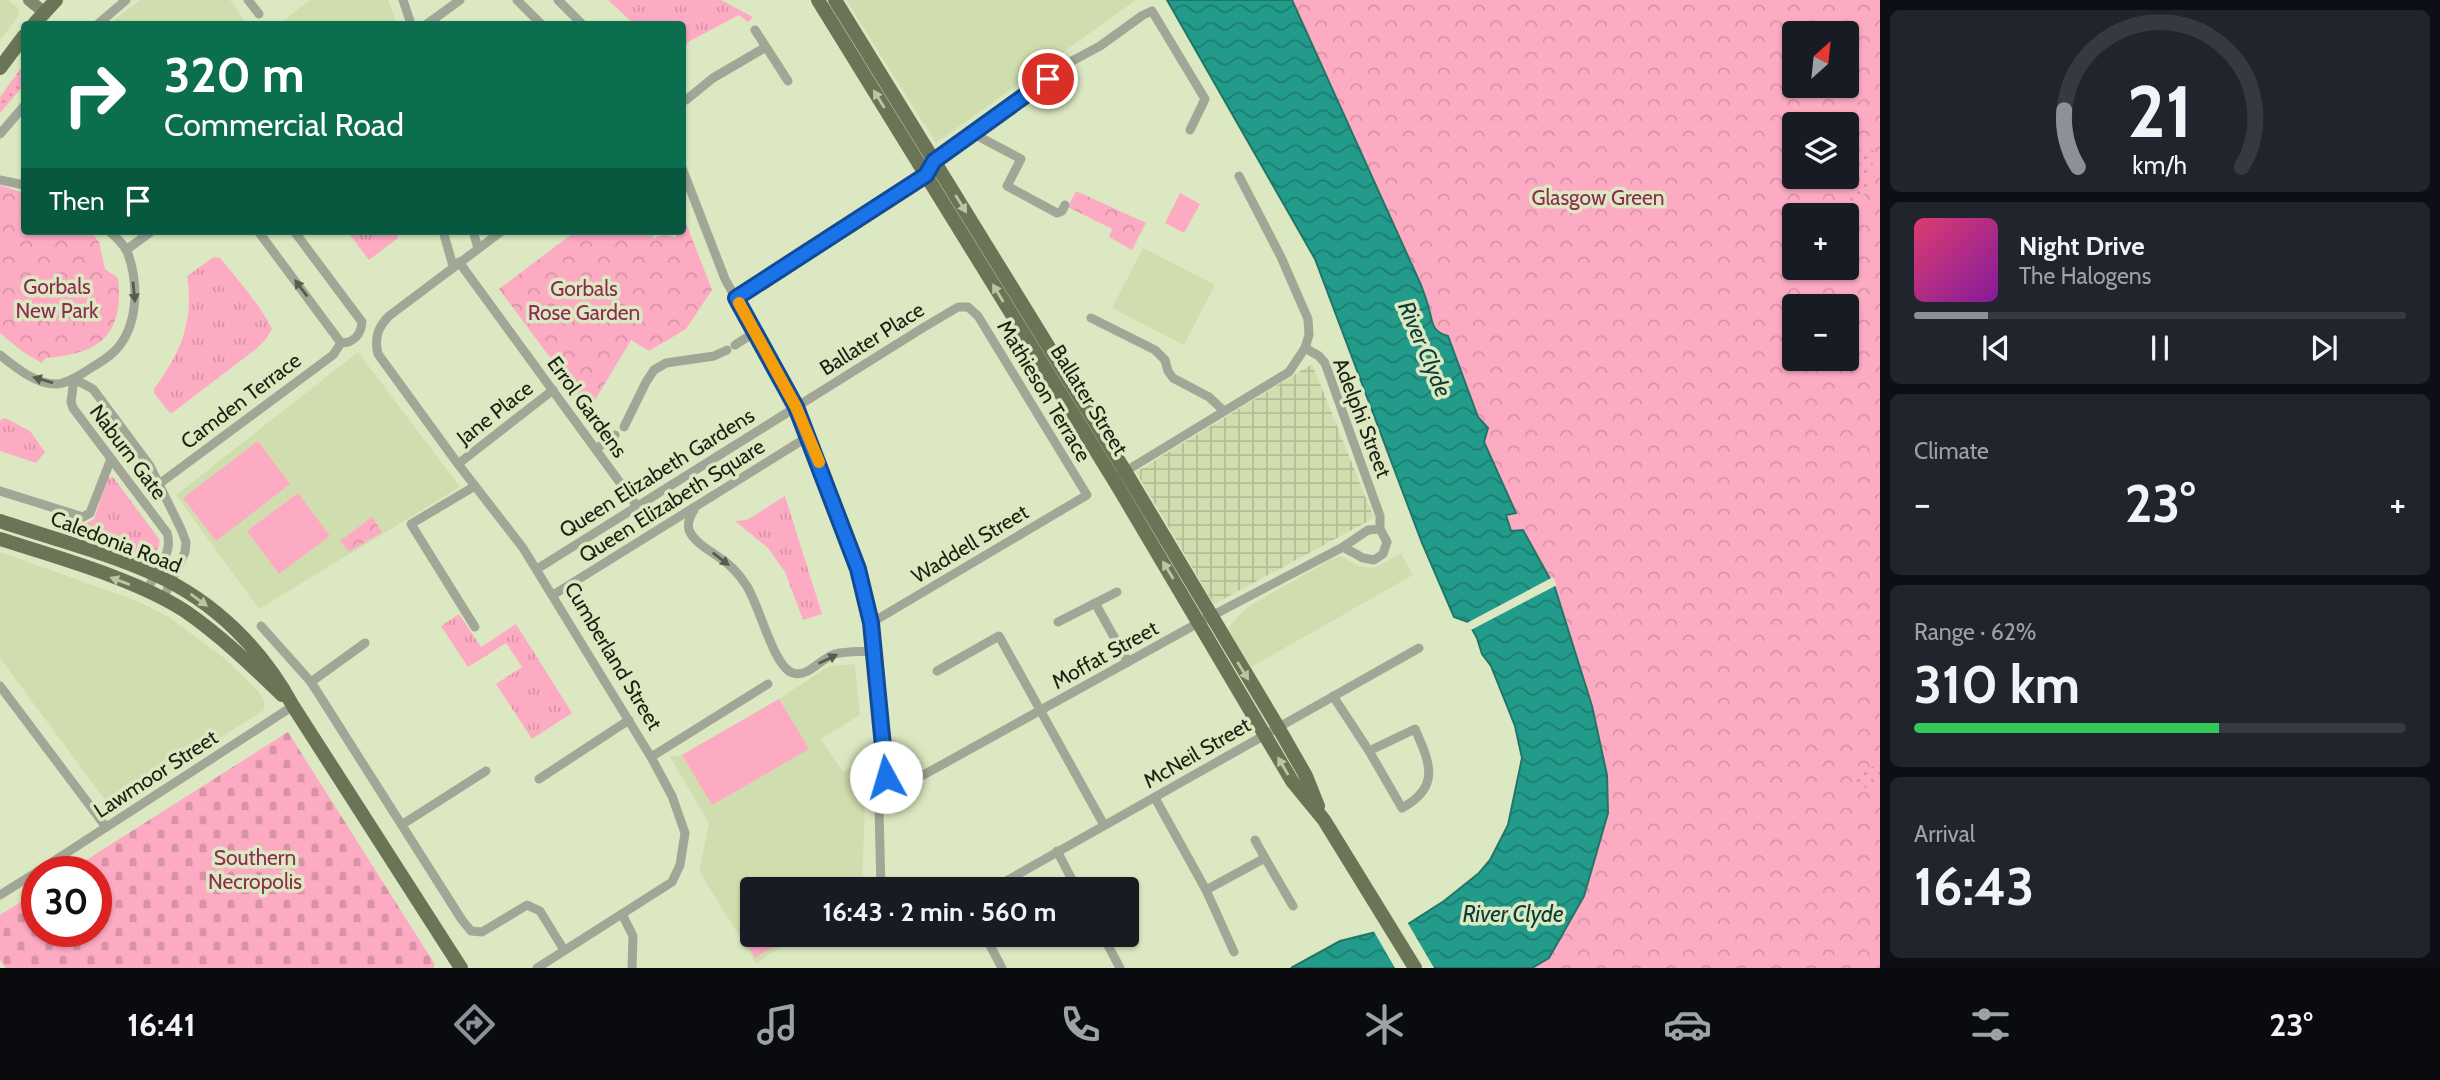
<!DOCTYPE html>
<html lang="en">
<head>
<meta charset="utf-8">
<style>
  body { margin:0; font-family:Cabin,sans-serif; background:#20242c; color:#f1f3f6; height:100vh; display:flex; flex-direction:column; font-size:26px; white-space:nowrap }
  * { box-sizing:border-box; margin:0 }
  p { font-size:23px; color:#9ea1a6 }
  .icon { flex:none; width:38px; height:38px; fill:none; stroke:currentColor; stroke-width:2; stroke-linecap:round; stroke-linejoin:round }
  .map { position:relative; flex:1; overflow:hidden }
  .drawer { display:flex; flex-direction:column; gap:10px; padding:10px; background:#0d0f14; width:560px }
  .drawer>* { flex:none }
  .hud { position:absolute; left:21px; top:21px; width:665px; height:214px; border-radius:7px; box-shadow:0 2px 5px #0004; background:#0b6e4f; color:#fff; overflow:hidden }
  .needle { width:46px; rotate:27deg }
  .buttons { position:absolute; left:1782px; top:21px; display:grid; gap:14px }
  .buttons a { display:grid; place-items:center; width:77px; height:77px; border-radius:7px; background:#171b24; box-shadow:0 2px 5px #0004; font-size:35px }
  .speed { position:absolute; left:21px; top:856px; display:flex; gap:14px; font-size:35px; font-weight:700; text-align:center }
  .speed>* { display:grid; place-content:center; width:91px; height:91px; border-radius:50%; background:#171b24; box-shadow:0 2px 5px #0004; line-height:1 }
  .speed .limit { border:10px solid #d22; background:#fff; color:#111 }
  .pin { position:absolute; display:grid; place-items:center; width:60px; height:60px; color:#fff; margin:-30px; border:4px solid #fff; border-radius:50%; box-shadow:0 2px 7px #0007 }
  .me { position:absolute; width:77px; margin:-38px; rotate:354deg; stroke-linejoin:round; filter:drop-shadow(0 0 5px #0008) }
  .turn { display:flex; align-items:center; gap:24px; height:147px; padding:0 28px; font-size:32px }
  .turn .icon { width:91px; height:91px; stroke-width:2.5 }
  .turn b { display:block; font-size:49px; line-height:60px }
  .then { display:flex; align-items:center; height:66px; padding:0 28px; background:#0003; gap:14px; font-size:26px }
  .big { font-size:52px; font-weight:700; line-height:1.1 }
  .drawer .tile { flex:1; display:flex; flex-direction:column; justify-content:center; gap:10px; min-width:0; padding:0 24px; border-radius:10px; background:#20242c }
  .drawer .dial { align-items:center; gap:0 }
  .dial svg { height:182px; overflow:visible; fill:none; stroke:#363941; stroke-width:7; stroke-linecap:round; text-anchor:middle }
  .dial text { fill:#f1f3f6; stroke:none }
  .song { display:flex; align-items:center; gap:21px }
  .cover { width:84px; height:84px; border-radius:10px; background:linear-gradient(135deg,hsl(340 70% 55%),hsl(290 70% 35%)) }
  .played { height:7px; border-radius:4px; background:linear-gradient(90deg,#8c9099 15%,#363941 15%) }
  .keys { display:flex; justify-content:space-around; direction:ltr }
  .heat { display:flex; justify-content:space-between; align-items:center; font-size:38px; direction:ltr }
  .charge { height:10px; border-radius:5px; background:linear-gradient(90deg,#34c759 62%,#363941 0) }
  .trip { position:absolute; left:740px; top:877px; width:399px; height:70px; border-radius:7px; background:#171b24; box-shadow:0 2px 5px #0004; font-weight:700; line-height:70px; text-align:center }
  .tabs { display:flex; height:112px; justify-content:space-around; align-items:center; background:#090b0e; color:#9ea1a6 }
  .tabs .icon { width:49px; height:49px }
  .tabs .selected { color:#8c9099 }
  .tabs b { font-size:32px; color:#f1f3f6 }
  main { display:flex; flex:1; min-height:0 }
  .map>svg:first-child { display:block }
  .built { fill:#d0deaf }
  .industrial { fill:url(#industrial-grid) }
  .grass { fill:url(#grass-tufts) }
  .cemetery { fill:url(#cemetery-stones) }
  .park { fill:url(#park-crowns); fill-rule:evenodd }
  .garden { fill:url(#garden-dots) }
  .pitch { fill:#fdabc2 }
  .water { fill:url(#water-waves); stroke:#207667; stroke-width:2 }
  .pier { fill:#dce8c1 }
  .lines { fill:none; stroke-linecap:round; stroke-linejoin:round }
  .street { stroke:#a1a696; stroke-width:9 }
  .secondary { stroke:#828971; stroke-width:12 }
  .primary { stroke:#6b7456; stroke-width:14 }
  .oneway { fill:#bac5a1 }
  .oneway2 { fill:#585c4d }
  .route-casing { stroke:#114b97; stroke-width:18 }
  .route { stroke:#1a73e8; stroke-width:12 }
  .slow { stroke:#f59e0b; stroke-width:12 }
  .labels { text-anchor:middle; stroke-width:7; stroke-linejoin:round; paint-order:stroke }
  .park-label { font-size:21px; fill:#8d2c50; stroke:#dce8c1 }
  .street-label { font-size:21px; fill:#1c2012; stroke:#dce8c1 }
  .water-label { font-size:23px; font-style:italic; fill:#093d36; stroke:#dce8c1 }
</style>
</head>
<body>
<main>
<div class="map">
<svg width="1880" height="968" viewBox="0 0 1880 968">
  <defs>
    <pattern id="industrial-grid" width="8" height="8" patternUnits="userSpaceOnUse" patternTransform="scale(1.75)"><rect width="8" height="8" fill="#d0deaf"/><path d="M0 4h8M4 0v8" fill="none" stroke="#b2be96"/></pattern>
    <pattern id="grass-tufts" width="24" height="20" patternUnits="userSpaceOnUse" patternTransform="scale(1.75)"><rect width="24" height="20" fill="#fdabc2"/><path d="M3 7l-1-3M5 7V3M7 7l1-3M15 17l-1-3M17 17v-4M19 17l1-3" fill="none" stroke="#d893a6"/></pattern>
    <pattern id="cemetery-stones" width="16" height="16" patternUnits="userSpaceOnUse" patternTransform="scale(1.75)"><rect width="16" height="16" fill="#fdabc2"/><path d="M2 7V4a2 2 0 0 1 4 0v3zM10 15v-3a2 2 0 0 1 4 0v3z" fill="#d893a6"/></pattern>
    <pattern id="park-crowns" width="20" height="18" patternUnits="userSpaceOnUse" patternTransform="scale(1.75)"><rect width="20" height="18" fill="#fdabc2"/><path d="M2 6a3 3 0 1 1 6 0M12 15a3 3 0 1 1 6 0" fill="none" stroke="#d893a6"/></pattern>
    <pattern id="garden-dots" width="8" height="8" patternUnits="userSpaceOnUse" patternTransform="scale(1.75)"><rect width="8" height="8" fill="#fdabc2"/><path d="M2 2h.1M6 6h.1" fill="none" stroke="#d893a6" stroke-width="1.8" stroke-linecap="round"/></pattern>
    <pattern id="water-waves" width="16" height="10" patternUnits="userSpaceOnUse" patternTransform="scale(1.75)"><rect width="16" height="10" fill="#229b8b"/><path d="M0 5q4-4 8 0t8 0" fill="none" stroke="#1d7e70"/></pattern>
  </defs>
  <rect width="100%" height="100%" fill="#dce8c1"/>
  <!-- built -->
  <g class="built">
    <path d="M0 0H8L19 9 18 17 0 40Z"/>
    <path d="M140 0H230L247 24H109Z"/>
    <path d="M310 0H388L397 24H286L283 21Z"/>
    <path d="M846 0H1136L936 143Z"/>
    <path d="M1143 248 1215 285 1184 345 1112 308Z"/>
    <path d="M358 352 460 487 259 609 176 495Z"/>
    <path d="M0 552 137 601 169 617 224 658 258 691 264 700V710L111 808 0 658Z"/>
    <path d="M1401 553 1413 575 1251 667 1228 628 1247 607 1332 559 1340 556 1359 566 1374 568Z"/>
    <path d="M855 664 860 715 821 739 843 772 865 760V805L862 889H752V934L800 935 756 963 699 871 709 823 670 757 682 755 779 699 829 666Z"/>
  </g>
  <!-- industrial -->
  <path class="industrial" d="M1312 364 1374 518 1214 604 1136 472Z"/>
  <!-- grass -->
  <g class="grass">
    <path d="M608 0H721L753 17 748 22 739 15 688 42 683 48 682 24H634Z"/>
    <path d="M347 231H396L398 238 369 260Z"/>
    <path d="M214 257 220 258C238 280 259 303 272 329L266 339 256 349 172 413 169 412 154 393V389C181 353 194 321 187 276Z"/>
    <path d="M5 418 30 431 45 452 36 463 0 451V420Z"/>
    <path d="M113 477 159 539C161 549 154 556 144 559L71 534 75 522 85 524 94 519 108 478Z"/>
    <path d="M785 496 822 614 803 620 785 572 768 548 735 521 747 520Z"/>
    <path d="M459 614 481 647 516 624 572 713 532 739 496 684 522 667 506 643 468 667 441 626Z"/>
  </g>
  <!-- cemetery -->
  <path class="cemetery" d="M288 732 434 963V968H6L0 960V915L37 892V931H96V872L69 871Z"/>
  <!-- park -->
  <g class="park">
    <path d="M1292 0H1880V968H1533L1549 957 1521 532 1511 531 1506 515 1516 513 1484 442 1488 428 1478 417 1448 337C1435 333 1430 325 1430 312ZM1794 33H1846V86H1794ZM1794 124H1846V177H1794ZM1794 215H1846V268H1794ZM1794 306H1846V359H1794Z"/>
    <path d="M0 185 24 193V231H90L99 242 105 269 118 278C124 335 100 354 45 358L42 363 23 352 0 333Z"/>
    <path d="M1076 191 1146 223 1132 250 1109 237 1112 229 1068 207Z"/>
    <path d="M683 215 712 290 686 329 649 351 631 340 589 410 499 289 576 231H656L652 239 670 231 668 235 676 238 675 231H682Z"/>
    <path d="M372 517 382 532 349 552 340 541Z"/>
  </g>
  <!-- garden -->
  <g class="garden">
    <path d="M24 64V85L0 113V97Z"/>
    <path d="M1860 143 1877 153 1870 171 1871 183 1857 205 1846 207 1847 171Z"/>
    <path d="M1880 765V785L1858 789 1854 771Z"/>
  </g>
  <!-- pitch -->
  <g class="pitch">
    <path d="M1180 193 1200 204 1184 233 1165 223Z"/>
    <path d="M258 441 290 484 216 541 183 498Z"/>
    <path d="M298 493 330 536 279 574 247 531Z"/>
    <path d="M779 699 809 749 712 805 682 755Z"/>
    <path d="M752 920V934L793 935 755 958 738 929Z"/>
  </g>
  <!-- water -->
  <path class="water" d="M1167 0H1292L1421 285C1424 293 1427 301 1429 309 1433 323 1431 331 1448 336L1478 417 1488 428 1484 442 1516 513 1506 515 1511 531 1523 530 1555 588 1592 706 1607 775 1608 813 1584 896 1549 958 1532 968H1291L1340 941 1408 924 1444 901 1479 873 1490 860 1508 825 1522 758 1515 726 1491 666 1482 654 1477 638 1468 622 1454 617 1422 543 1315 259Z"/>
  <!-- pier -->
  <g class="pier">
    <path d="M1553 577 1557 585 1469 631 1465 624Z"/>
    <path d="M1406 920 1434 968H1395L1373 930Z"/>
  </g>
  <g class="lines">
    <!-- street -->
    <g class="street">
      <path d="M248 0 259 14"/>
      <path d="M403 0 411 24"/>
      <path d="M517 0 541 24"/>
      <path d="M558 0 582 24"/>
      <path d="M98 24 126 0"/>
      <path d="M427 24 460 0"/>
      <path d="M755 30 788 81"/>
      <path d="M686 100 713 78 766 47"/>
      <path d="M0 134 24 106"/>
      <path d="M974 134 1021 159 1007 186 1057 213 1062 211 1065 205"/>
      <path d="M682 168 725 279 796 407 809 436 858 569 871 623 886 777 879 809 881 889"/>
      <path d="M1239 176 1281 257 1308 319 1309 335 1305 348 1319 356 1325 363 1380 516V529"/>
      <path d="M0 180 24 185"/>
      <path d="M258 231 341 343"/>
      <path d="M294 231 362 322C361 334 354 343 341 343"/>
      <path d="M443 231 453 266"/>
      <path d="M473 231 478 248"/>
      <path d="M502 231 389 316C378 327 374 338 378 354L458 464 523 548 651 757 672 796 685 833 680 865 672 882 537 968"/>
      <path d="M126 250 152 231"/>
      <path d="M459 262 637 506"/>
      <path d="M736 298 926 175 934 161 1072 61 1100 46 1143 15 1152 11 1205 99 1190 130"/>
      <path d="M1091 318 1155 350 1165 360 1168 371 1173 378 1209 397 1224 411"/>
      <path d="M735 345 755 332"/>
      <path d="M0 355C15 367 37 385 57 384 69 383 81 374 91 368 102 361 113 355 120 345 139 319 138 280 127 251 123 244 116 237 109 231"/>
      <path d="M624 427 646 382 654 370 666 363 714 356 727 350"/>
      <path d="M596 449 615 435"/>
      <path d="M458 464 553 390"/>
      <path d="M1121 474 1289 372 1305 348"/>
      <path d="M159 484 333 355 341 343"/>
      <path d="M0 491 83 517 90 513 111 459"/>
      <path d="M694 510C690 516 687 522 689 530 695 545 717 554 729 565 736 571 741 577 746 585 759 603 773 667 793 673 808 678 821 658 835 654 847 651 861 652 872 651"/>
      <path d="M537 569 921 329 958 307H968L978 316 1087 495 871 623"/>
      <path d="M146 591C155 575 174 552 167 533L73 408 71 402 74 379 93 389 150 466 181 529 186 542 185 552 163 599"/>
      <path d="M553 595 809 436"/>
      <path d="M1095 603 1128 662"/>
      <path d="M1058 622 1117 592"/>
      <path d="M261 626 311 682 462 920 471 931 482 932 527 905 540 911 564 950"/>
      <path d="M475 627 411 524 475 486"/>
      <path d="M937 671 999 636 1104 825"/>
      <path d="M311 682 365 643"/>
      <path d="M0 686 106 827"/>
      <path d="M1333 696 1369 751 1415 729C1430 763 1441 787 1402 808L1369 751"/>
      <path d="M651 757 768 684"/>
      <path d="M539 779 629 720"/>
      <path d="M884 792 898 789 1200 622 1343 547 1368 530 1380 529 1387 542 1383 554 1374 560 1363 558 1343 547"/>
      <path d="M1155 798 1206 890 1234 952"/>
      <path d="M403 824 486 771"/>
      <path d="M1255 840 1265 858"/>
      <path d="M1057 851 1077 889"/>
      <path d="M37 872 293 706"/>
      <path d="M992 889 1419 648"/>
      <path d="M1206 890 1265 858 1293 906"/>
      <path d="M0 895 37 872"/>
      <path d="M622 914 633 936 632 968"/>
      <path d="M984 934 1002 968"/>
      <path d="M1102 934 1120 968"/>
    </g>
    <!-- secondary -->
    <path class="secondary" d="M29 0 44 12"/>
    <!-- primary -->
    <g class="primary">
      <path d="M818 0 1117 485 1292 781 1324 820 1415 968"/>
      <path d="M835 0 1125 471 1278 727 1306 776 1318 806"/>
      <path d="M34 24 56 0"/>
      <path d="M0 68 24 36"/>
      <path d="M0 521C50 538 109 553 156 575 215 602 262 649 293 706L461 968"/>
      <path d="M0 539C56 557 136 579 185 611 220 635 251 665 282 695"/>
    </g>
  </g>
  <!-- one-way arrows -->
  <defs><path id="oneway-solid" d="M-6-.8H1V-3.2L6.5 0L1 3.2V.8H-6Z" transform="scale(1.75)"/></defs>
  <g class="oneway">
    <use href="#oneway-solid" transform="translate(879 99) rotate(-122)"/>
    <use href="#oneway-solid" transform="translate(961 204) rotate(58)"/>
    <use href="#oneway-solid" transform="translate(998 293) rotate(-121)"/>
    <use href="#oneway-solid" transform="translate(1168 570) rotate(-121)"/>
    <use href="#oneway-solid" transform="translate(120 581) rotate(-160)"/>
    <use href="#oneway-solid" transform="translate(199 600) rotate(36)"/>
    <use href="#oneway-solid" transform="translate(1243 671) rotate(58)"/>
    <use href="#oneway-solid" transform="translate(1283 766) rotate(-120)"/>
  </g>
  <g class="oneway2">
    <use href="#oneway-solid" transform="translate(301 288) rotate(-127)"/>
    <use href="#oneway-solid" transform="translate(134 292) rotate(84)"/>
    <use href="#oneway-solid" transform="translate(43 380) rotate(-164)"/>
    <use href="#oneway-solid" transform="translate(721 559) rotate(38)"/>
    <use href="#oneway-solid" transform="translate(828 659) rotate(-26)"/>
  </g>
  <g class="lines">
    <!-- route casing -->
    <g class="route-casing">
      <path id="route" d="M886 777 871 623 858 569 796 407 736 298 926 175 934 161 1048 79"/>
    </g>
    <!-- route -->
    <use href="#route" class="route"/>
    <!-- slow -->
    <path class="slow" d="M739 303 796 407 819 462"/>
  </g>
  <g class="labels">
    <!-- park labels -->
    <g class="park-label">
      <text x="1598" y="205">Glasgow Green</text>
      <text x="57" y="294">Gorbals<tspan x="57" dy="24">New Park</tspan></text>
      <text x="584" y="296">Gorbals<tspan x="584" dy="24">Rose Garden</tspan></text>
      <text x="255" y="865">Southern<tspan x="255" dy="24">Necropolis</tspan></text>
    </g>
    <!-- street labels -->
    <g class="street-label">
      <text transform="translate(872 339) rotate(-32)" y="7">Ballater Place</text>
      <text transform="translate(1044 391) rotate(59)" y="7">Mathieson Terrace</text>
      <text transform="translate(1089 400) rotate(58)" y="7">Ballater Street</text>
      <text transform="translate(241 401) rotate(-37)" y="7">Camden Terrace</text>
      <text transform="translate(587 407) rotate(54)" y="7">Errol Gardens</text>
      <text transform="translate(495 413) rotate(-38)" y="7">Jane Place</text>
      <text transform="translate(1362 418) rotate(69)" y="7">Adelphi Street</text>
      <text transform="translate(128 452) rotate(53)" y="7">Naburn Gate</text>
      <text transform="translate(657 473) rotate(-32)" y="7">Queen Elizabeth Gardens</text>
      <text transform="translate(672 501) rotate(-32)" y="7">Queen Elizabeth Square</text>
      <text transform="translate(116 542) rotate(21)" y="7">Caledonia Road</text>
      <text transform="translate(970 544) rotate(-31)" y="7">Waddell Street</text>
      <text transform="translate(1105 655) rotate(-29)" y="7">Moffat Street</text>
      <text transform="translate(613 656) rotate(59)" y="7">Cumberland Street</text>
      <text transform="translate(1197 753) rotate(-30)" y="7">McNeil Street</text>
      <text transform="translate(156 774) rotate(-33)" y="7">Lawmoor Street</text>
    </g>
    <!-- water labels -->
    <g class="water-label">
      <text transform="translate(1425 349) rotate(67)" y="8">River Clyde</text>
      <text x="1513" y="922">River Clyde</text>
    </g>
  </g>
</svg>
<div class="buttons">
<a><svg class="needle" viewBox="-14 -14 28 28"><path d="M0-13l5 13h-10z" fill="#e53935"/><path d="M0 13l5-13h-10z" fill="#9ea1a6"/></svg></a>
<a><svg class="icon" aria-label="layers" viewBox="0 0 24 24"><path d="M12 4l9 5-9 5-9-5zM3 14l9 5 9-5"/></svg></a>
<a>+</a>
<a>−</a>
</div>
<div class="speed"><div class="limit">30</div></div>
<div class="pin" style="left:1048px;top:79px;background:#d93025"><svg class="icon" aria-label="arrive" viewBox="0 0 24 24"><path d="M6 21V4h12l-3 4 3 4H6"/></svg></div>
<svg class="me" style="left:886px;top:777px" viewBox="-20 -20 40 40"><circle r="19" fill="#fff"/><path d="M0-13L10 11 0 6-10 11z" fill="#1a73e8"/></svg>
<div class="trip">16:43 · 2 min · 560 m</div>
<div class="hud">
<div class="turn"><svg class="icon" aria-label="right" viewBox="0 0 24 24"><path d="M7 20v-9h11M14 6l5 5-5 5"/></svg><div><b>320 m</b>Commercial Road</div></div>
<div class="then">Then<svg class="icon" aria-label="arrive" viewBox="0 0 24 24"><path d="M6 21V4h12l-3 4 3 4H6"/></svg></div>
</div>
</div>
<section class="drawer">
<div class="tile dial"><svg viewBox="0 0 100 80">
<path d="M14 69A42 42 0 1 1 86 69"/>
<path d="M14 69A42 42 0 0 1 8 44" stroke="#8c9099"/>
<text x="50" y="56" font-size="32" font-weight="700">21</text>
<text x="50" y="72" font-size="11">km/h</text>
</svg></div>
<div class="tile">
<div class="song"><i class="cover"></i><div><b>Night Drive</b><p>The Halogens</p></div></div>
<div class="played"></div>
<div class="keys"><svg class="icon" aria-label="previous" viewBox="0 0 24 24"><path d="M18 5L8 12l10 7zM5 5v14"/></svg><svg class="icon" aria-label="pause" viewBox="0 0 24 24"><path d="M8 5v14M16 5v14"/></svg><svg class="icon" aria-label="next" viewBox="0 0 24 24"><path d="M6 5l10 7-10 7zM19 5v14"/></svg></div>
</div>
<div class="tile"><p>Climate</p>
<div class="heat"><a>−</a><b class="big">23°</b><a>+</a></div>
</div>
<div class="tile"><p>Range · 62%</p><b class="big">310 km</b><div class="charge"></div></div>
<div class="tile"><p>Arrival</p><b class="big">16:43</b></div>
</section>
</main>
<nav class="tabs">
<b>16:41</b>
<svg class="icon selected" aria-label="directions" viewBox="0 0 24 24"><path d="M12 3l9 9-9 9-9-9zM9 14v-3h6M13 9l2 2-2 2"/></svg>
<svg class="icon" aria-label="music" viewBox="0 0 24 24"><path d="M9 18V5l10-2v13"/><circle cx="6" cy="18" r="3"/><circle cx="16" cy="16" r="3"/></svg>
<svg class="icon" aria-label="phone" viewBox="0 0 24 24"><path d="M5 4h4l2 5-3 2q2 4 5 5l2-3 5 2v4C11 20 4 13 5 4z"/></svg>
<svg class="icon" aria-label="climate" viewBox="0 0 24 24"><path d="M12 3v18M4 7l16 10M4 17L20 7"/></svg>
<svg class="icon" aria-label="car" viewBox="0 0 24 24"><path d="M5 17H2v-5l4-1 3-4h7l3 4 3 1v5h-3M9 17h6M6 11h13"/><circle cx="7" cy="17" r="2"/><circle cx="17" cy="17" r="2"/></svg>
<svg class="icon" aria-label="filters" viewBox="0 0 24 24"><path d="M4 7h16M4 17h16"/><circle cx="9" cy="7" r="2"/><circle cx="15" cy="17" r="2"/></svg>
<b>23°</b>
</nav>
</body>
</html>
